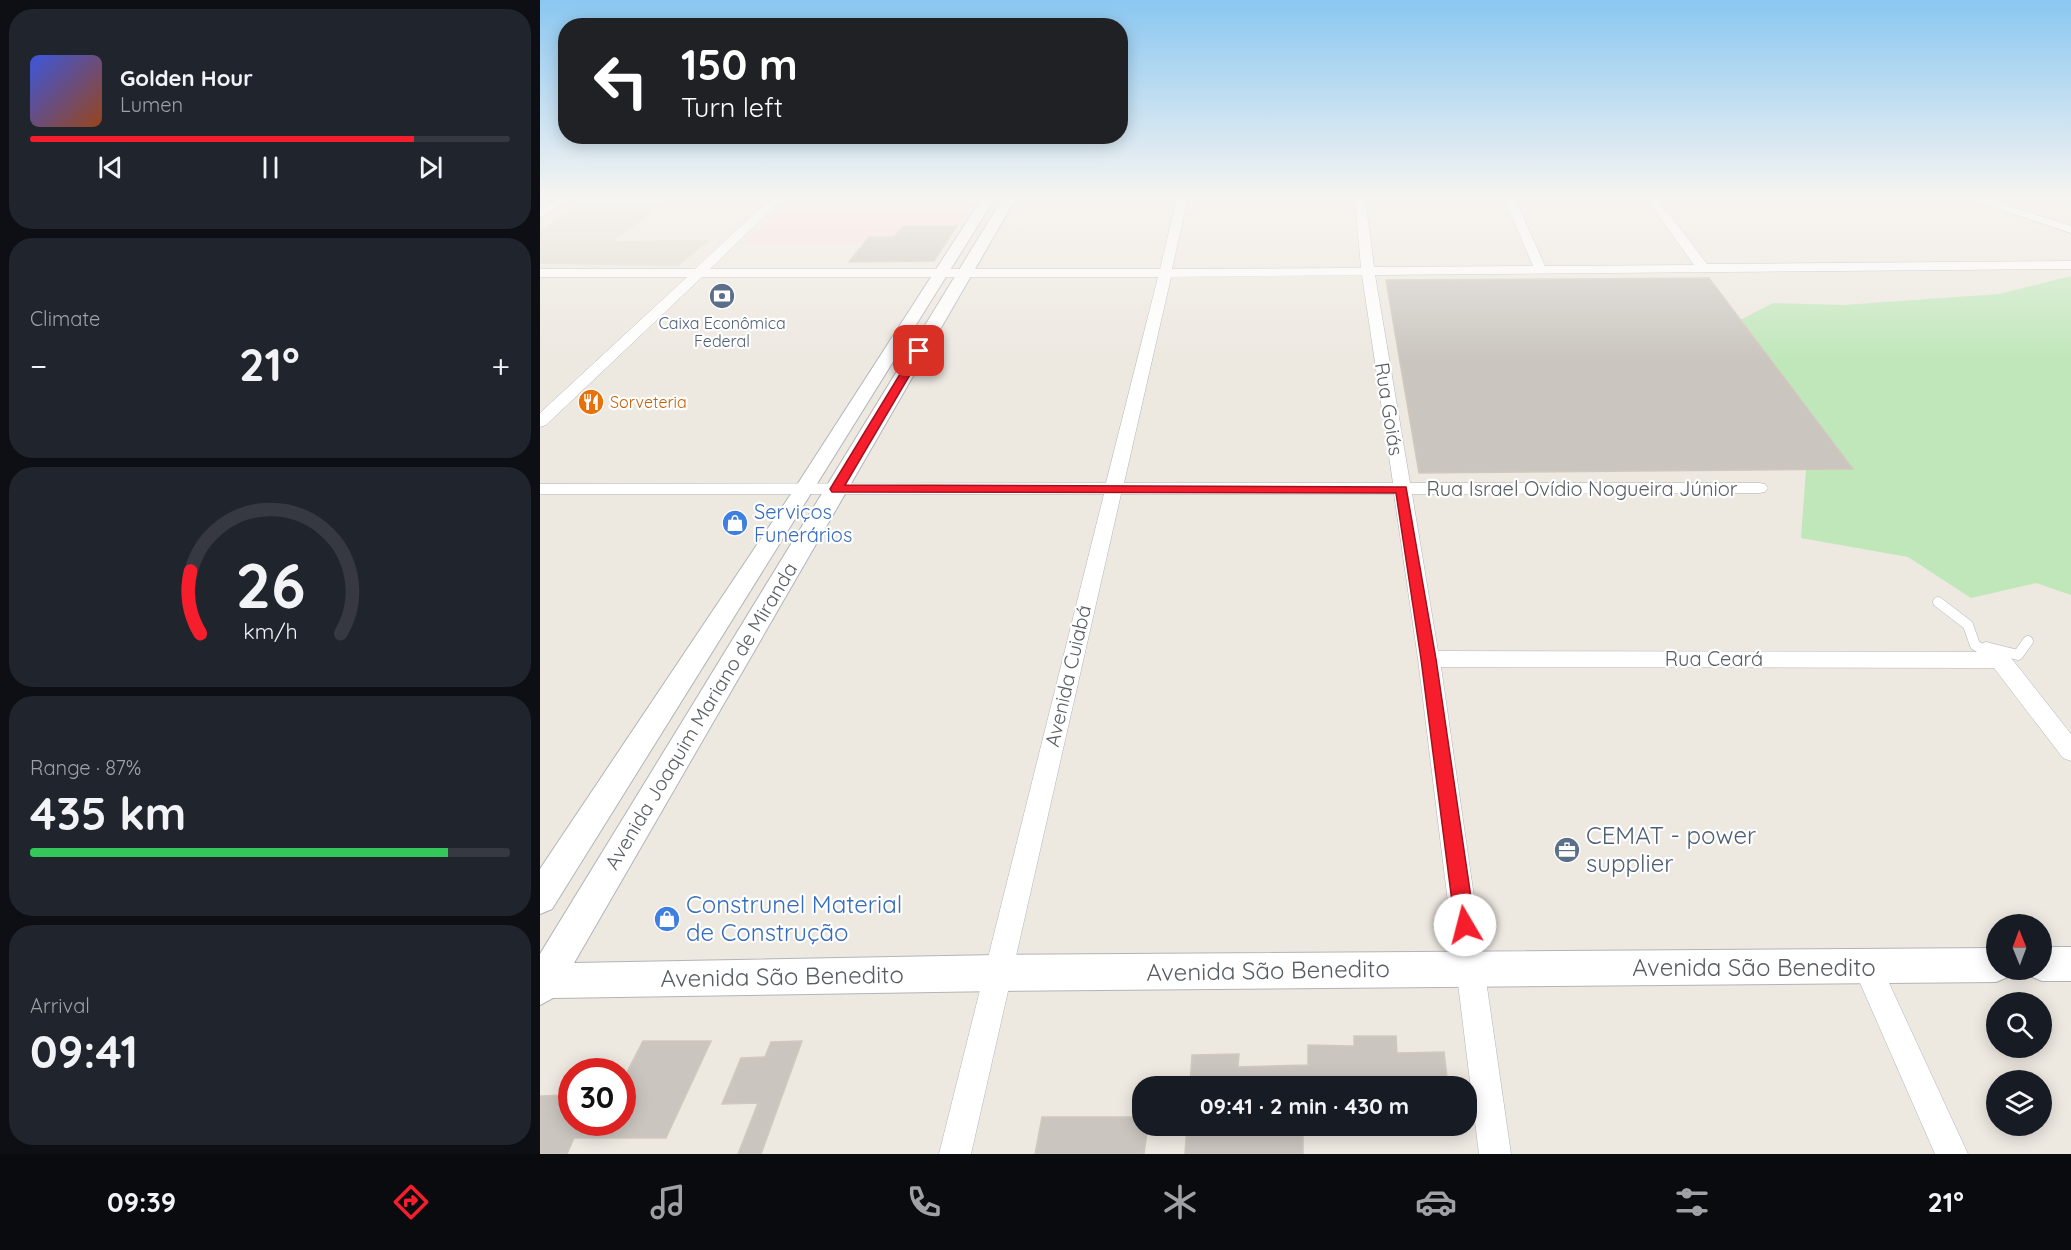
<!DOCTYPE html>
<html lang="en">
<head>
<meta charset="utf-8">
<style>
  body { margin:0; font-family:Quicksand,sans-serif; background:#20242c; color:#f1f3f6; height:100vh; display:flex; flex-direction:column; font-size:22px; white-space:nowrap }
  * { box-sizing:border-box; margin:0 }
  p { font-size:20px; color:#9ea1a6 }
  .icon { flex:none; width:33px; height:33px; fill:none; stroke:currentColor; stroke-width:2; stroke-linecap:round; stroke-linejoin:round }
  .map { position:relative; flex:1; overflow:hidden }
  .side { display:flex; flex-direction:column; gap:9px; padding:9px; background:#0d0f14; width:540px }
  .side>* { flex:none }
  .guide { position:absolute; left:18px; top:18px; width:570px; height:126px; border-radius:24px; box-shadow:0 3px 15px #0003; background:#202124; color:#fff; overflow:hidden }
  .needle { width:39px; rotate:359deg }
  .buttons { position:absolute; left:1446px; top:914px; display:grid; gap:12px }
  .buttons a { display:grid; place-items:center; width:66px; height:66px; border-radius:50%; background:#171b24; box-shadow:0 3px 15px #0003; font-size:30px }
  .speed { position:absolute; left:18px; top:1058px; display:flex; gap:12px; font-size:30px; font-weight:700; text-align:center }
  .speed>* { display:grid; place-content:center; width:78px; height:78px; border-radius:50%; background:#171b24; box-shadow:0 3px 15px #0003; line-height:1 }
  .speed .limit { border:9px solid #d22; background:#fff; color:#111 }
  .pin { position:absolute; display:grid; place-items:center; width:51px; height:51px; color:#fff; margin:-26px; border-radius:12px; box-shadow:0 3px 9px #0006 }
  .me { position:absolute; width:66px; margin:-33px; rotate:352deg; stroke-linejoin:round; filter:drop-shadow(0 0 4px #0008) }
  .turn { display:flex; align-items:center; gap:21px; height:126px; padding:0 24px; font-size:27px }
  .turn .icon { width:78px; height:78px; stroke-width:2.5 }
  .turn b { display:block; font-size:42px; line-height:51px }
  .big { font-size:45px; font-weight:700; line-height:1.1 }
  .side .widget { flex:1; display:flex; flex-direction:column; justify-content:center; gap:9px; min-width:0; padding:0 21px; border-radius:24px; background:#20242c }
  .side .dial { align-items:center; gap:0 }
  .dial svg { height:156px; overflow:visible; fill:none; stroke:#363941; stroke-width:7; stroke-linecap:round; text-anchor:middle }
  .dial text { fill:#f1f3f6; stroke:none }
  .song { display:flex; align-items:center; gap:18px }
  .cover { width:72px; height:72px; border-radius:9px; background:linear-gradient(135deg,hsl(230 70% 55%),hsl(20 70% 35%)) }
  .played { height:6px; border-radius:3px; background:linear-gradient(90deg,#f61d2c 80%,#363941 80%) }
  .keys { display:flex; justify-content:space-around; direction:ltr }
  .heat { display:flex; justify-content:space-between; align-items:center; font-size:33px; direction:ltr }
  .charge { height:9px; border-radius:4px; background:linear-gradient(90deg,#34c759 87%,#363941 0) }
  .trip { position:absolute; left:592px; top:1076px; width:345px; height:60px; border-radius:24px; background:#171b24; box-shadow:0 3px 15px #0003; font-weight:700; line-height:60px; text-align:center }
  .dock { display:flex; height:96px; justify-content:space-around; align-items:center; background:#090b0e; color:#9ea1a6 }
  .dock .icon { width:42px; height:42px }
  .dock .active { color:#f61d2c }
  .dock b { font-size:27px; color:#f1f3f6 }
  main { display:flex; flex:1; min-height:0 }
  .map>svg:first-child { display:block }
  .education { fill:#dfdad0 }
  .medical { fill:#fdd9db }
  .green { fill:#c0e7ba }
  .building { fill:#cac5bf; stroke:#d2c9be; stroke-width:1.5 }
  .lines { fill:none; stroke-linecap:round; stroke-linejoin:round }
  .service-casing { stroke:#b1b5b9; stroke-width:11 }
  .minor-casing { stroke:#b1b5b9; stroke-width:1 }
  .tertiary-casing { stroke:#b1b5b9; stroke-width:2 }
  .service { stroke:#fff; stroke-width:10 }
  .minor { fill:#fff; fill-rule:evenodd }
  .tertiary { fill:#fff; fill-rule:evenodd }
  .route { fill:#f61d2c; stroke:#a0131d; stroke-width:1.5 }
  .labels { text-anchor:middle; stroke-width:4.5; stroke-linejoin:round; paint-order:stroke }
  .far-service-label { font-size:16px; fill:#4e5e75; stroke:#fff }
  .far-food-label { font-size:16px; fill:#c56008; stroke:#fff; text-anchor:start }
  .street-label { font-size:20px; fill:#595e62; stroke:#fff }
  .shop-label { font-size:20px; fill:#366cbe; stroke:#fff; text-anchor:start }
  .near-service-label { font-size:24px; fill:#4e5e75; stroke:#fff; text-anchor:start }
  .near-shop-label { font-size:24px; fill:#366cbe; stroke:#fff; text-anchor:start }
  .near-street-label { font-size:24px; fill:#595e62; stroke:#fff }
</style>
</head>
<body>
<main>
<section class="side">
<div class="widget">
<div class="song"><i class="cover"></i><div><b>Golden Hour</b><p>Lumen</p></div></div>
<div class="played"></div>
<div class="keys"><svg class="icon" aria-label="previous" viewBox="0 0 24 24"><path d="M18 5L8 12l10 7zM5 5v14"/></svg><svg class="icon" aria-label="pause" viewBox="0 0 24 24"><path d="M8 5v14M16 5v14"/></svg><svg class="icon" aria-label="next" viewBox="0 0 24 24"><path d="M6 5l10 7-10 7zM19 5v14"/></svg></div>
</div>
<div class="widget"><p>Climate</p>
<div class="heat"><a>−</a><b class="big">21°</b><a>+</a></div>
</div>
<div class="widget dial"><svg viewBox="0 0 100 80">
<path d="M14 69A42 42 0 1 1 86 69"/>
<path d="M14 69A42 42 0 0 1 9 37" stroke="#f61d2c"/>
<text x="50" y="56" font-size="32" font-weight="700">26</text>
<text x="50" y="72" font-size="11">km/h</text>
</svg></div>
<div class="widget"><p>Range · 87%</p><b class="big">435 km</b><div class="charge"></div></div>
<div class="widget"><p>Arrival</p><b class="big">09:41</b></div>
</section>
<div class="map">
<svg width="1531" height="1154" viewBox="0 0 1531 1154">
  <rect width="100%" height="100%" fill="#ede8e0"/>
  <!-- education -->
  <path class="education" d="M38 206H121L73 241 170 240 138 266 0 264V231Z"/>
  <!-- medical -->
  <path class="medical" d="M433 205 420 224 363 226 354 237H329L320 243H202L242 206Z"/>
  <!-- green -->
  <path class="green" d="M1531 276V595L1496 583 1431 598 1368 557 1261 538 1266 470 1312 469 1200 320 1233 303 1304 305 1459 294Z"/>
  <!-- building -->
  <g class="building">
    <path d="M363 226H417L394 261 309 262 329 237H354Z"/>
    <path d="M1169 278 1313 469 879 473 846 280Z"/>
    <path d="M814 1036H856L857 1053 904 1052 908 1086H650L652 1055 699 1054 698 1067 768 1065V1045L814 1046Z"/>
    <path d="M103 1041H171L126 1138H34L27 1154H0V1096L32 1095V1122H82V1082Z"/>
    <path d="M262 1041 221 1154H198L218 1103 182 1104 201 1058 225 1057 231 1042Z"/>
    <path d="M502 1117H603V1125H608L604 1154H495Z"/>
    <path d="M647 1125H763V1154H645Z"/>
  </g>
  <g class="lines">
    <!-- service casing -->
    <g class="service-casing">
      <g id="service">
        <path d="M1398 602 1428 625 1435 645 1455 657"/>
        <path d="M1446 647 1478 655 1488 641"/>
      </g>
    </g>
    <!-- minor casing -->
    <g class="minor-casing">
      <g id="minor">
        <path d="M18 198H31L0 218V210Z"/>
        <path d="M231 198H243L170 269H620L637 198H648L632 269 821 268 815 198H825L834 267 993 266 964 198H975L1005 266 1154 265 1106 198H1117L1167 264 1531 261V269L835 275 870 483H1219L1225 484 1228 488 1225 492 1219 493 872 494 898 651 1460 652 1468 654 1531 734V761L1523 758 1454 668 901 667 971 1154H939L878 659 854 494H581L431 1154H399L564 494H0V484L566 483 618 277H162L6 425 0 427V413L147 277H0V269H155ZM822 275 853 483H584L631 277Z"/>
        <path d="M1426 198H1444L1531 226V233Z"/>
        <path d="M1327 953 1337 957 1428 1154H1395L1313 967 1317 957Z"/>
      </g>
    </g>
    <!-- tertiary casing -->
    <g class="tertiary-casing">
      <g id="tertiary">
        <path d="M442 198H455L12 909 0 914V869L255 488Z"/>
        <path d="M463 198H476L34 963 458 955 1456 948V969H1472L1468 977 1456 982 458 991 13 998 0 1005V954Z"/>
        <path d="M1502 947H1531V981H1502L1490 976 1487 969H1502Z"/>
      </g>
    </g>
    <!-- service -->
    <use href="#service" class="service"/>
    <!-- minor -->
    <use href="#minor" class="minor"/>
    <!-- tertiary -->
    <use href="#tertiary" class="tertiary"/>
  </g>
  <!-- sky -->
  <linearGradient id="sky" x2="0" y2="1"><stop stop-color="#8ac7f1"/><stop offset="0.55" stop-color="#f7f5f1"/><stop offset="1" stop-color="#f7f5f1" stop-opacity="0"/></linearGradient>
  <rect width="1531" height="360" fill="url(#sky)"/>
  <!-- route -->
  <path class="route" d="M379 348 384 351 305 485 866 487 896 659 935 925 932 931 925 934 918 931 915 925 881 659 856 493 292 492 290 489 374 351Z"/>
  <!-- icons -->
  <defs>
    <g id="bank-disc" transform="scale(1.35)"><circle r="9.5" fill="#5c6f8a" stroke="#fff"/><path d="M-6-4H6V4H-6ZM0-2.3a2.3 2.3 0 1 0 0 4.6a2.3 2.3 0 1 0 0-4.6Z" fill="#fff"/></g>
    <g id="restaurant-disc" transform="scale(1.35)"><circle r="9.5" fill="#e8710a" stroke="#fff"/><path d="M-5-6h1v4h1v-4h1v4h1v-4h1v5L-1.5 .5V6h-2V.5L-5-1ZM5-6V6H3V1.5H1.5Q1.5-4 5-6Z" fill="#fff"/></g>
    <g id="shop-disc" transform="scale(1.35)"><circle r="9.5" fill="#3f7fe0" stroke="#fff"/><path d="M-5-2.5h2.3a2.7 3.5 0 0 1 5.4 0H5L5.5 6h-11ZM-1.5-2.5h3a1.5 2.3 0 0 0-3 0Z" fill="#fff"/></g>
    <g id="office-disc" transform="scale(1.35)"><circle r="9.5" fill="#5c6f8a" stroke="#fff"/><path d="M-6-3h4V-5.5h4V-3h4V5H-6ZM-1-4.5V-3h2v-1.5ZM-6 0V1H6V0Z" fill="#fff"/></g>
  </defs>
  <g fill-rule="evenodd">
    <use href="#bank-disc" x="182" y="296"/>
    <use href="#restaurant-disc" x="51" y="402"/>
    <use href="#shop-disc" x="195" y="523"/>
    <use href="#office-disc" x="1027" y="850"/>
    <use href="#shop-disc" x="127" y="919"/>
  </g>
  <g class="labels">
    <!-- far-service labels -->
    <g class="far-service-label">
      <text x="182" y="329">Caixa Econômica<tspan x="182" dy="18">Federal</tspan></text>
    </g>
    <!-- far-food labels -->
    <g class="far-food-label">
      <text x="70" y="408">Sorveteria</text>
    </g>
    <!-- street labels -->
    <g class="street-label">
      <text transform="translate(849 409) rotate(81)" y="7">Rua Goiás</text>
      <text x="1042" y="496">Rua Israel Ovídio Nogueira Júnior</text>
      <text x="1174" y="666">Rua Ceará</text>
      <text transform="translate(528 676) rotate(-77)" y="7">Avenida Cuiabá</text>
      <text transform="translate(161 716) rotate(-59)" y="7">Avenida Joaquim Mariano de Miranda</text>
    </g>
    <!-- shop labels -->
    <g class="shop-label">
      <text x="214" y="519">Serviços<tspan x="214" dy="23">Funerários</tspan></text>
    </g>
    <!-- near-service labels -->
    <g class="near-service-label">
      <text x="1046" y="844">CEMAT - power<tspan x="1046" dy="28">supplier</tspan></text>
    </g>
    <!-- near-shop labels -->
    <g class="near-shop-label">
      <text x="146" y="913">Construnel Material<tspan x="146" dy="28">de Construção</tspan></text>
    </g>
    <!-- near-street labels -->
    <g class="near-street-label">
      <text x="1214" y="976">Avenida São Benedito</text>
      <text transform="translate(728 971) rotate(-1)" y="8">Avenida São Benedito</text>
      <text transform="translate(242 977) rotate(-1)" y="8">Avenida São Benedito</text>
    </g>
  </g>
</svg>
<div class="buttons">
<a><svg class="needle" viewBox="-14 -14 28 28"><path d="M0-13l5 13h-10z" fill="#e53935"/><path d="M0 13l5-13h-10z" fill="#9ea1a6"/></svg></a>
<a><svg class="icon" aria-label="search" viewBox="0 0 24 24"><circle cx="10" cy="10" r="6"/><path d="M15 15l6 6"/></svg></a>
<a><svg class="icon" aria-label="layers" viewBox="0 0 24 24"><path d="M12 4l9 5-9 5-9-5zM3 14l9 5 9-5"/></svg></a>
</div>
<div class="speed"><div class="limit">30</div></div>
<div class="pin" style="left:379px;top:351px;background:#d93025"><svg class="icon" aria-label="arrive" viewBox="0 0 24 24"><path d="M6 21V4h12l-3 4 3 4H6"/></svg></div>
<svg class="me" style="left:925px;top:925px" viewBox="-20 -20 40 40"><circle r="19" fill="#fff"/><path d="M0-13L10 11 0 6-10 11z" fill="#f61d2c"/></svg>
<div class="trip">09:41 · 2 min · 430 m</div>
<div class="guide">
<div class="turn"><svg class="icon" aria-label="left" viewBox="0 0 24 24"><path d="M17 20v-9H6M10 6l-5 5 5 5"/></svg><div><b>150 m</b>Turn left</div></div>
</div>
</div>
</main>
<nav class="dock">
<b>09:39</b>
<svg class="icon active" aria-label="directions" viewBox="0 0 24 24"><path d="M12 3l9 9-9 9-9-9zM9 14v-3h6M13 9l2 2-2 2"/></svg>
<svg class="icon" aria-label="music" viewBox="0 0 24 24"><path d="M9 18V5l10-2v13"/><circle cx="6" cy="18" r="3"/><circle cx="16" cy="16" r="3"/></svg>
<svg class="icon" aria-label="phone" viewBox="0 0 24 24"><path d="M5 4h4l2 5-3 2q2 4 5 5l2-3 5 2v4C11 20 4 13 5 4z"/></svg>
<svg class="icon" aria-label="climate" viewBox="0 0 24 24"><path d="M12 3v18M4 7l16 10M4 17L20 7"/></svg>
<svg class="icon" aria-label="car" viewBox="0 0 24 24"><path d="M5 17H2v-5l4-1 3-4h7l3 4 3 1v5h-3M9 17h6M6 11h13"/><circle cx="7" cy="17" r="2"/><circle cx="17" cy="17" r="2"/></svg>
<svg class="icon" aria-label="filters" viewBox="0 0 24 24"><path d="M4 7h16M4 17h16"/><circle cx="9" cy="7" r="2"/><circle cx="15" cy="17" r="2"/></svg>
<b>21°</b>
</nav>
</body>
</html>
